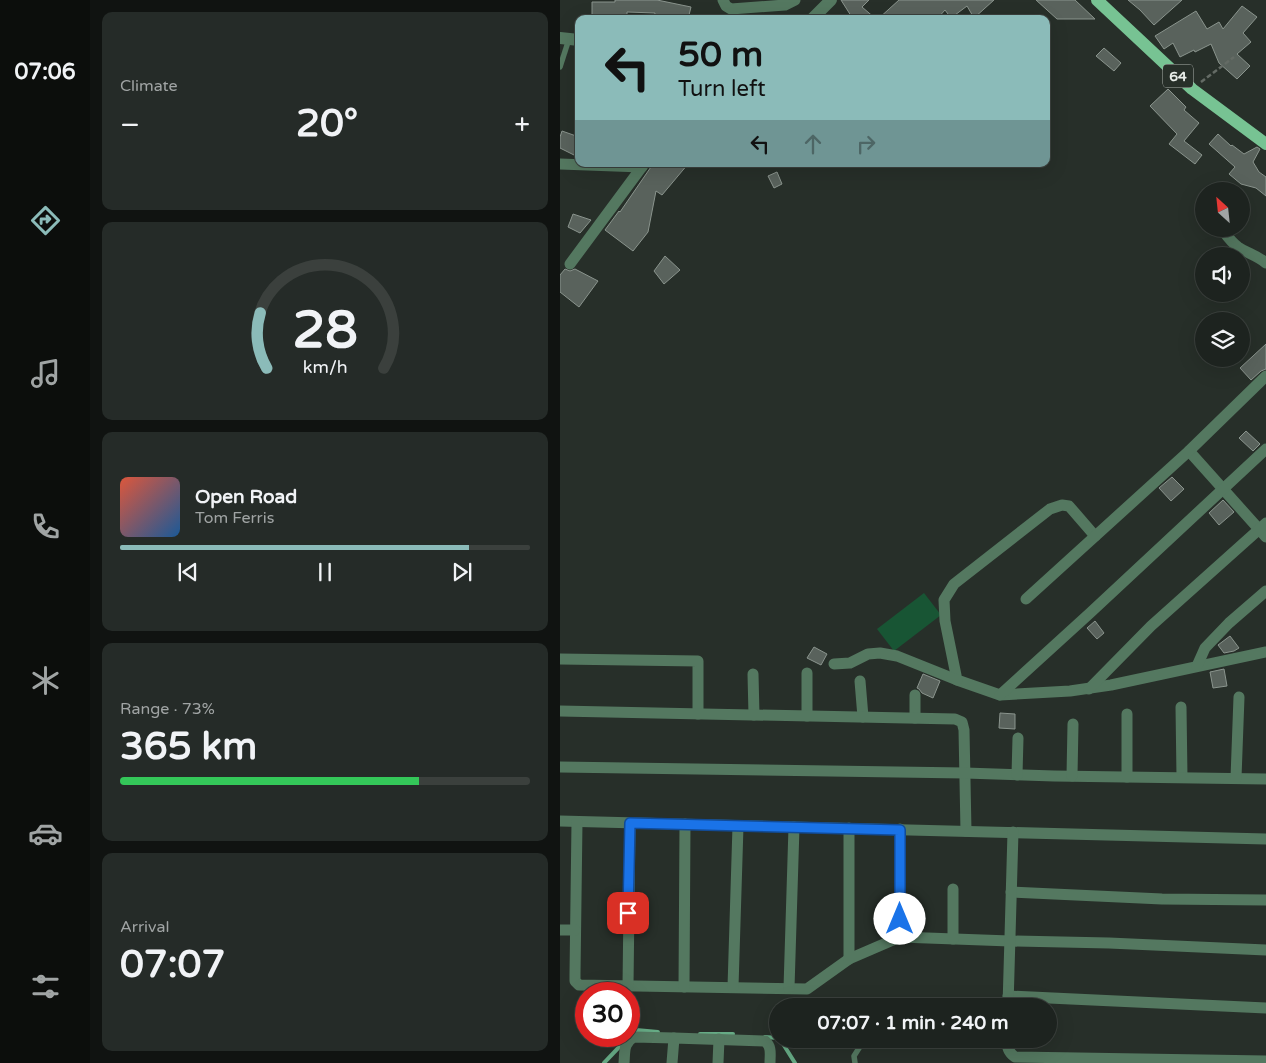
<!DOCTYPE html>
<html lang="en">
<head>
<meta charset="utf-8">
<style>
  body { margin:0; font-family:"Varela Round",sans-serif; background:#252b28; color:#f1f3f6; height:100vh; display:flex; flex-direction:column; font-size:19px; white-space:nowrap }
  * { box-sizing:border-box; margin:0 }
  p { font-size:16px; color:#a0a4a4 }
  .icon { flex:none; width:28px; height:28px; fill:none; stroke:currentColor; stroke-width:2; stroke-linecap:round; stroke-linejoin:round }
  .map { position:relative; flex:1; overflow:hidden }
  .details { display:flex; flex-direction:column; gap:12px; padding:12px; background:#101311; width:470px }
  .details>* { flex:none }
  .top-card { position:absolute; left:15px; top:15px; width:475px; height:152px; border-radius:10px; box-shadow:0 5px 20px #0002,0 0 0 1px #3b403d; background:#8bbbb9; color:#111; overflow:hidden }
  .needle { width:32px; rotate:333deg }
  .buttons { position:absolute; left:635px; top:182px; display:grid; gap:10px }
  .buttons a { display:grid; place-items:center; width:55px; height:55px; border-radius:50%; background:#1d231f; box-shadow:0 5px 20px #0002,0 0 0 1px #3b403d; font-size:25px }
  .speed { position:absolute; left:15px; top:982px; display:flex; gap:10px; font-size:25px; font-weight:700; text-align:center }
  .speed>* { display:grid; place-content:center; width:65px; height:65px; border-radius:50%; background:#1d231f; box-shadow:0 5px 20px #0002,0 0 0 1px #3b403d; line-height:1 }
  .speed .limit { border:8px solid #d22; background:#fff; color:#111 }
  .pin { position:absolute; display:grid; place-items:center; width:42px; height:42px; color:#fff; margin:-21px; border-radius:10px; box-shadow:0 2px 8px #0006 }
  .me { position:absolute; width:55px; margin:-28px; rotate:0deg; stroke-linejoin:round; filter:drop-shadow(0 0 4px #0008) }
  .turn { display:flex; align-items:center; gap:18px; height:105px; padding:0 20px; font-size:22px }
  .turn .icon { width:65px; height:65px; stroke-width:2.5 }
  .turn b { display:block; font-size:35px; line-height:42px }
  .lanes { display:flex; align-items:center; height:48px; padding:0 20px; background:#0003; justify-content:center; gap:25px; direction:ltr }
  .lanes .off { opacity:.35 }
  .big { font-size:38px; font-weight:800; line-height:1.1 }
  .details .tile { flex:1; display:flex; flex-direction:column; justify-content:center; gap:8px; min-width:0; padding:0 18px; border-radius:10px; background:#252b28 }
  .details .dial { align-items:center; gap:0 }
  .dial svg { height:130px; overflow:visible; fill:none; stroke:#3b403d; stroke-width:7; stroke-linecap:round; text-anchor:middle }
  .dial text { fill:#f1f3f6; stroke:none }
  .song { display:flex; align-items:center; gap:15px }
  .cover { width:60px; height:60px; border-radius:8px; background:linear-gradient(135deg,hsl(10 70% 55%),hsl(210 70% 35%)) }
  .played { height:5px; border-radius:2px; background:linear-gradient(90deg,#8bbbb9 85%,#3b403d 85%) }
  .keys { display:flex; justify-content:space-around; direction:ltr }
  .heat { display:flex; justify-content:space-between; align-items:center; font-size:28px; direction:ltr }
  .charge { height:8px; border-radius:4px; background:linear-gradient(90deg,#34c759 73%,#3b403d 0) }
  .trip { position:absolute; left:209px; top:998px; width:288px; height:50px; border-radius:25px; background:#1d231f; box-shadow:0 5px 20px #0002,0 0 0 1px #3b403d; font-weight:800; line-height:50px; text-align:center }
  main { display:flex; flex:1; min-height:0 }
  .tab-bar { display:flex; flex-direction:column; width:90px; justify-content:space-around; align-items:center; background:#0c0e0c; color:#a0a4a4 }
  .tab-bar .icon { width:35px; height:35px }
  .tab-bar .current { color:#8bbbb9 }
  .tab-bar b { font-size:22px; color:#f1f3f6 }
  .map>svg:first-child { display:block }
  .green { fill:#185534 }
  .lines { fill:none; stroke-linecap:round; stroke-linejoin:round }
  .stream { stroke:#66ab85; stroke-width:4 }
  .building { fill:#59625c; stroke:#8a948d }
  .path { stroke:#646b65; stroke-width:2.5; stroke-dasharray:5 2.5; stroke-linecap:butt }
  .service { stroke:#547860; stroke-width:5.5 }
  .minor { stroke:#547860; stroke-width:11 }
  .tertiary { stroke:#547860; stroke-width:12 }
  .primary { stroke:#77c393; stroke-width:12 }
  .route-casing { stroke:#114b97; stroke-width:12 }
  .route { stroke:#1a73e8; stroke-width:9 }
  .labels { text-anchor:middle; stroke-width:5; stroke-linejoin:round; paint-order:stroke }
  .shield { fill:#272f29; stroke:#aeb4af; stroke-width:1 }
  .shield-label { font-size:14px; font-weight:bold; fill:#e8ede9 }
</style>
</head>
<body>
<main>
<nav class="tab-bar">
<b>07:06</b>
<svg class="icon current" aria-label="directions" viewBox="0 0 24 24"><path d="M12 3l9 9-9 9-9-9zM9 14v-3h6M13 9l2 2-2 2"/></svg>
<svg class="icon" aria-label="music" viewBox="0 0 24 24"><path d="M9 18V5l10-2v13"/><circle cx="6" cy="18" r="3"/><circle cx="16" cy="16" r="3"/></svg>
<svg class="icon" aria-label="phone" viewBox="0 0 24 24"><path d="M5 4h4l2 5-3 2q2 4 5 5l2-3 5 2v4C11 20 4 13 5 4z"/></svg>
<svg class="icon" aria-label="climate" viewBox="0 0 24 24"><path d="M12 3v18M4 7l16 10M4 17L20 7"/></svg>
<svg class="icon" aria-label="car" viewBox="0 0 24 24"><path d="M5 17H2v-5l4-1 3-4h7l3 4 3 1v5h-3M9 17h6M6 11h13"/><circle cx="7" cy="17" r="2"/><circle cx="17" cy="17" r="2"/></svg>
<svg class="icon" aria-label="filters" viewBox="0 0 24 24"><path d="M4 7h16M4 17h16"/><circle cx="9" cy="7" r="2"/><circle cx="15" cy="17" r="2"/></svg>
</nav>
<section class="details">
<div class="tile"><p>Climate</p>
<div class="heat"><a>−</a><b class="big">20°</b><a>+</a></div>
</div>
<div class="tile dial"><svg viewBox="0 0 100 80">
<path d="M14 69A42 42 0 1 1 86 69"/>
<path d="M14 69A42 42 0 0 1 10 35" stroke="#8bbbb9"/>
<text x="50" y="56" font-size="32" font-weight="700">28</text>
<text x="50" y="72" font-size="11">km/h</text>
</svg></div>
<div class="tile">
<div class="song"><i class="cover"></i><div><b>Open Road</b><p>Tom Ferris</p></div></div>
<div class="played"></div>
<div class="keys"><svg class="icon" aria-label="previous" viewBox="0 0 24 24"><path d="M18 5L8 12l10 7zM5 5v14"/></svg><svg class="icon" aria-label="pause" viewBox="0 0 24 24"><path d="M8 5v14M16 5v14"/></svg><svg class="icon" aria-label="next" viewBox="0 0 24 24"><path d="M6 5l10 7-10 7zM19 5v14"/></svg></div>
</div>
<div class="tile"><p>Range · 73%</p><b class="big">365 km</b><div class="charge"></div></div>
<div class="tile"><p>Arrival</p><b class="big">07:07</b></div>
</section>
<div class="map">
<svg width="706" height="1063" viewBox="0 0 706 1063">
  <rect width="100%" height="100%" fill="#272f29"/>
  <!-- green -->
  <path class="green" d="M364 593 381 615 334 651 317 629Z"/>
  <g class="lines">
    <!-- stream -->
    <g class="stream">
      <path d="M72 1034 76 1030 98 1032"/>
      <path d="M140 1034H173"/>
      <path d="M205 1037 218 1038"/>
      <path d="M220 1039 235 1063"/>
      <path d="M44 1063 62 1044"/>
    </g>
  </g>
  <!-- building -->
  <g class="building">
    <path d="M55 0H97L131 7 128 19H94L95 13 67 12V19L32 18V2H55Z"/>
    <path d="M281 0H309L302 7 316 19H293Z"/>
    <path d="M339 0H434L414 18 407 6 391 18 385 10 377 19H318Z"/>
    <path d="M476 0H515L535 19H497Z"/>
    <path d="M568 0H622L594 25 580 10Z"/>
    <path d="M682 6 697 17 683 33 691 42 677 54 690 66 677 79 659 63 651 44 635 52 634 50 620 57 613 43 604 49 595 36 636 11 647 29 659 22 663 29Z"/>
    <path d="M544 48 561 63 554 71 536 56Z"/>
    <path d="M608 89 626 107 624 110 639 123 624 141 642 155 635 164 609 144 617 134 590 106Z"/>
    <path d="M2 131 19 137V143L16 156 0 148V137Z"/>
    <path d="M658 134 671 146 672 145 684 154 697 147 700 149 693 162 699 172 706 177V196L696 188 681 184 669 174 675 167 649 144Z"/>
    <path d="M93 164H128L102 195 96 191 88 232 73 251 45 230 59 211 60 212Z"/>
    <path d="M217 172 222 184 214 188 208 176Z"/>
    <path d="M13 214 31 220 20 233 8 227Z"/>
    <path d="M105 256 120 270 104 284 94 271Z"/>
    <path d="M5 269 10 271 15 269 38 281 19 307 0 292V275Z"/>
    <path d="M706 344V369L701 371 691 380 680 368Z"/>
    <path d="M686 431 700 444 693 451 679 438Z"/>
    <path d="M612 477 624 489 611 501 599 488Z"/>
    <path d="M663 500 674 512 659 525 649 513Z"/>
    <path d="M535 621 544 633 537 639 527 628Z"/>
    <path d="M670 636 679 648 674 651 664 653 658 645Z"/>
    <path d="M254 647 267 654 261 665 247 658Z"/>
    <path d="M664 669 667 686 653 688 650 672Z"/>
    <path d="M363 674 380 681 373 698 362 693 359 689 357 688Z"/>
    <path d="M440 713 455 714V729L439 728Z"/>
  </g>
  <g class="lines">
    <!-- path -->
    <path class="path" d="M641 82 674 57"/>
    <!-- service -->
    <g class="service">
      <path d="M0 67 9 39"/>
      <path d="M295 1063 294 1056 301 1045 310 1039"/>
    </g>
    <!-- minor -->
    <g class="minor">
      <path d="M163 0 166 6 171 9 225 5 235 0"/>
      <path d="M0 164 82 167"/>
      <path d="M662 229C667 236 671 242 678 247 687 253 698 256 706 263"/>
      <path d="M10 264 84 164"/>
      <path d="M629 451 706 537"/>
      <path d="M535 536 509 506 502 505 490 509 394 584 384 600 385 621 397 680 440 695 510 691 551 685 706 652"/>
      <path d="M466 599 629 451 706 376"/>
      <path d="M0 659 138 661V714"/>
      <path d="M274 664 290 663 308 654 320 653 337 656 397 680"/>
      <path d="M637 666 645 648 669 623 706 591"/>
      <path d="M247 673V716"/>
      <path d="M193 674 194 715"/>
      <path d="M300 681 303 717"/>
      <path d="M529 689 591 626 706 523"/>
      <path d="M355 695V718"/>
      <path d="M440 695 530 613 706 449"/>
      <path d="M621 707 622 777"/>
      <path d="M0 711 395 719 402 722 404 730 406 831"/>
      <path d="M567 714V777"/>
      <path d="M0 767 405 773 494 776 706 779"/>
      <path d="M457 775 458 738"/>
      <path d="M512 776 513 724"/>
      <path d="M676 778 679 697"/>
      <path d="M0 821 706 839"/>
      <path d="M17 822 15 974V981L19 985 247 989 289 959 340 937 450 941 549 943 706 950"/>
      <path d="M451 892 602 899 706 900"/>
      <path d="M0 930H15"/>
      <path d="M340 937V829"/>
      <path d="M393 939V889"/>
      <path d="M289 959V828"/>
      <path d="M68 986 70 823"/>
      <path d="M124 987 125 824"/>
      <path d="M173 987 178 826"/>
      <path d="M229 988 234 827"/>
      <path d="M448 996 706 1008"/>
      <path d="M448 1006 453 832"/>
      <path d="M447 1039C447 1047 448 1052 455 1057L706 1061"/>
      <path d="M64 1063C65 1052 63 1043 74 1037L114 1038"/>
      <path d="M112 1063 114 1038 205 1041C212 1047 210 1054 210 1063"/>
      <path d="M158 1063 159 1039"/>
    </g>
    <!-- tertiary -->
    <g class="tertiary">
      <path d="M252 19 271 0"/>
      <path d="M0 38 19 40"/>
    </g>
    <!-- primary -->
    <path class="primary" d="M537 0 632 89 706 144"/>
  </g>
  <g class="lines">
    <!-- route casing -->
    <g class="route-casing">
      <path id="route" d="M68 913 70 823 340 830V919"/>
    </g>
    <!-- route -->
    <use href="#route" class="route"/>
  </g>
  <g class="labels">
    <!-- shield labels -->
    <rect class="shield" x="603" y="64.5" width="30" height="23" rx="4"/>
    <g class="shield-label">
      <text x="618" y="81">64</text>
    </g>
  </g>
</svg>
<div class="buttons">
<a><svg class="needle" viewBox="-14 -14 28 28"><path d="M0-13l5 13h-10z" fill="#e53935"/><path d="M0 13l5-13h-10z" fill="#a0a4a4"/></svg></a>
<a><svg class="icon" aria-label="sound" viewBox="0 0 24 24"><path d="M4 9h4l5-4v14l-5-4H4zM17 9q2 3 0 6"/></svg></a>
<a><svg class="icon" aria-label="layers" viewBox="0 0 24 24"><path d="M12 4l9 5-9 5-9-5zM3 14l9 5 9-5"/></svg></a>
</div>
<div class="speed"><div class="limit">30</div></div>
<div class="pin" style="left:68px;top:913px;background:#d93025"><svg class="icon" aria-label="arrive" viewBox="0 0 24 24"><path d="M6 21V4h12l-3 4 3 4H6"/></svg></div>
<svg class="me" style="left:340px;top:919px" viewBox="-20 -20 40 40"><circle r="19" fill="#fff"/><path d="M0-13L10 11 0 6-10 11z" fill="#1a73e8"/></svg>
<div class="trip">07:07 · 1 min · 240 m</div>
<div class="top-card">
<div class="turn"><svg class="icon" aria-label="left" viewBox="0 0 24 24"><path d="M17 20v-9H6M10 6l-5 5 5 5"/></svg><div><b>50 m</b>Turn left</div></div>
<div class="lanes"><svg class="icon" aria-label="left" viewBox="0 0 24 24"><path d="M17 20v-9H6M10 6l-5 5 5 5"/></svg><svg class="icon off" aria-label="ahead" viewBox="0 0 24 24"><path d="M12 20V5M6 11l6-6 6 6"/></svg><svg class="icon off" aria-label="right" viewBox="0 0 24 24"><path d="M7 20v-9h11M14 6l5 5-5 5"/></svg></div>
</div>
</div>
</main>
</body>
</html>
